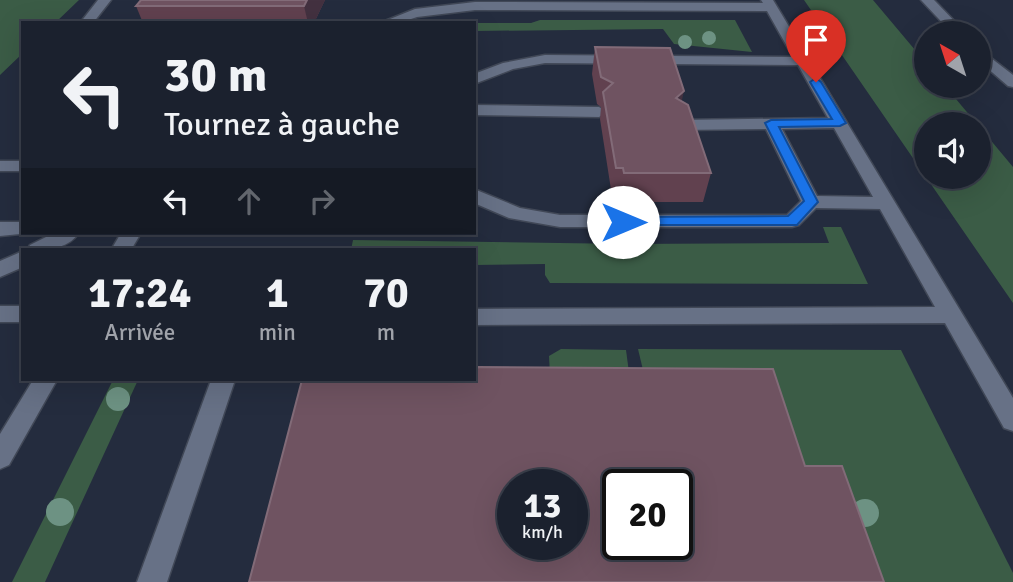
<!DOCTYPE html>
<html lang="fr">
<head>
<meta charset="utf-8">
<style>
  :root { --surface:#1b212e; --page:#242936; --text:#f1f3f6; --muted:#a0a3aa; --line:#393e4a }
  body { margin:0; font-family:Signika,sans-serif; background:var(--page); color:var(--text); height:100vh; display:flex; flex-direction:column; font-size:26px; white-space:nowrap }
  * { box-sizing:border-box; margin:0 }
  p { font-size:23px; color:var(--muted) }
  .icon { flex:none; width:38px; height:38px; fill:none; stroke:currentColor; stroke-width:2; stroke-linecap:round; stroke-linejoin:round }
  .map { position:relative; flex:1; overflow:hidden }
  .drawer { position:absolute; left:21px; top:248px; width:455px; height:133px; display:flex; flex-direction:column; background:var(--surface); border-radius:0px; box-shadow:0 7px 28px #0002,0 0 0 2px var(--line) }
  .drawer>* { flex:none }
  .hud { position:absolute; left:21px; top:21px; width:455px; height:214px; border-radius:0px; box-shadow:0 7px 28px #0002,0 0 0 2px var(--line); background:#1b212e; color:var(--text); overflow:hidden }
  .needle { width:46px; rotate:321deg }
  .controls { position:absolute; left:914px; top:21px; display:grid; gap:14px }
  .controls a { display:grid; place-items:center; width:77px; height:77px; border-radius:50%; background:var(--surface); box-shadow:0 7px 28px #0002,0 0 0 2px var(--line); font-size:35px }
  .speed { position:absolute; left:497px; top:469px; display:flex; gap:14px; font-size:35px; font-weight:700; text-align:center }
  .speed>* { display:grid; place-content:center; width:91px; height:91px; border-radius:50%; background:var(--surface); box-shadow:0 7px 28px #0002,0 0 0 2px var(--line); line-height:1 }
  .speed small { font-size:18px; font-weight:400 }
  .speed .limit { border:4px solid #111; border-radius:10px; background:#fff; color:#111 }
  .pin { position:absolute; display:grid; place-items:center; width:60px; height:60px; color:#fff; margin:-72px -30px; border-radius:50% 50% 50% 0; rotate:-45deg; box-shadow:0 0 7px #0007 }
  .pin .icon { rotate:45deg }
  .me { position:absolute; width:77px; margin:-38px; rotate:90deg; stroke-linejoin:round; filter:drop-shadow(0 0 5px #0008) }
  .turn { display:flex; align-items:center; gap:24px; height:147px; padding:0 28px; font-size:32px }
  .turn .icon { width:91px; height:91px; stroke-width:2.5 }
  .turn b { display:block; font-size:49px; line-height:60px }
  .lanes { display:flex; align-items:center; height:66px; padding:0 28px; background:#0003; justify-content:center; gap:35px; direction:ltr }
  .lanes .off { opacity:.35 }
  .eta { display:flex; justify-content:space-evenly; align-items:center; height:119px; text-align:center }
  .eta b { font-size:42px; font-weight:800; line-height:49px }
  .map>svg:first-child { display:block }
  .green { fill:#3b5c46 }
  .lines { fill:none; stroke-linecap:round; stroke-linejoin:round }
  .minor-casing { stroke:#414857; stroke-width:3 }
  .minor { fill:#677186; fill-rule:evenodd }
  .tree { fill:#6d9283 }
  .wall { fill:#61414f }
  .shaded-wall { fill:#433140 }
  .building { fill:#6f5361; stroke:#826b78; stroke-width:2; fill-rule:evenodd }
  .route { fill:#1a73e8; stroke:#114b97; stroke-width:2 }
</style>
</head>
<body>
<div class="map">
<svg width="1013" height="582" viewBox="0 0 1013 582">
  <rect width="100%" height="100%" fill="#242c3e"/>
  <g class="green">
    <polygon points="0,0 79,0 55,23 23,23 23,53 0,75"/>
    <polygon points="804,0 873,0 926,63 926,86 945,86 977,124 926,124 926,177"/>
    <polygon points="540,20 735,20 752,52 674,44 663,29 474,31 474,23 531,23"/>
    <polygon points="978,125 1013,167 1013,303 926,177 978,177"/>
    <polygon points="823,227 841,227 868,284 550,283 545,275 545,264 474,265 474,250 351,250 353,240 627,244 829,243"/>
    <polygon points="561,349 626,350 632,395 551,394 549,356"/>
    <polygon points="638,349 901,350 1013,573 1013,582 853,582 649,395"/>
    <polygon points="113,380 138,380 45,582 12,582"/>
  </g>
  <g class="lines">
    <g class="minor-casing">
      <g id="minor">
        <polygon points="98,0 111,0 93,23 80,23"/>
        <path d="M761,0H773L1013,398V431L1004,428L945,323L474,325V309L935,307L880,209L816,208L799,225L792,227H560L509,218L474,203V189L520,208L560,215H787L801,201L766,129L680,130L672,125L680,120L828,118L798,65L545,63L513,69L474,84V74L503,63L545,55L793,57L767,11L475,10L417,17L399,23H380L415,9L475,2L763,3ZM834,128L873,197L817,196L782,129Z"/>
        <polygon points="921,0 934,0 966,33 952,33"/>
        <polygon points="978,48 1013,75 1013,87 1008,86 978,60"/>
        <polygon points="474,105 599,107 607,112 599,117 474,115"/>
        <rect x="0" y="161" width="23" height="10"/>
        <polygon points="0,222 23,222 23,233 30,233 0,236"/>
        <path d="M54,233H79C67,250 46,250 27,250L30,245Z"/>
        <polygon points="121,233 141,233 131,250 111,250"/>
        <polygon points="23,251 23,267 0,277 0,261"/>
        <rect x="0" y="306" width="23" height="16"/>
        <polygon points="33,380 57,380 9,465 0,469 0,434"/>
        <polygon points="211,380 235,380 167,582 137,582"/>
      </g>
    </g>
    <use href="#minor" class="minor"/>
  </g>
  <g class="tree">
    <circle cx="709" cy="38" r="7"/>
    <circle cx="685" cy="42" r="7"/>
    <circle cx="118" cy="399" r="12"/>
    <circle cx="60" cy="512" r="14"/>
    <circle cx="865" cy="513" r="14"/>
  </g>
  <g class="wall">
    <polygon points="325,0 314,23 143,23 136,6"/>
    <polygon points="595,47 682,101 711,173 703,202 619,202 619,196 612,196 600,119 601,107 597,104 592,74"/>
  </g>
  <g class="shaded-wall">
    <polygon points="307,0 325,0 314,23 308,23 304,6"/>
    <polygon points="684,91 678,118 676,98"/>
  </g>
  <g class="building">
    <polygon points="141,0 307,0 304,6 136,6"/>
    <polygon points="595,47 670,48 684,91 676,98 688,105 711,173 624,173 623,168 616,168 603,92 613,83 601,77"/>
    <path d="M478,367L773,369L805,466H842L884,582H249L302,380H474V373ZM513,485H572V544H513ZM618,485H677V544H618Z"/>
  </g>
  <polygon class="route" points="816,78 821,82 846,123 840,126 779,127 818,202 797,225 618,225 616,222 618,218 623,217 788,216 804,201 765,123 771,120 832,119 810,82"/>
</svg>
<div class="controls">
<a><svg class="needle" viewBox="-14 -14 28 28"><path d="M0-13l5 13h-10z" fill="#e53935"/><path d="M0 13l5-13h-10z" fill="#a0a3aa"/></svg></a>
<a><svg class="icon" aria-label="sound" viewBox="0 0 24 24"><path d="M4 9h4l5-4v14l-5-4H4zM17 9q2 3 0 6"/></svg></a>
</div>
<div class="speed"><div>13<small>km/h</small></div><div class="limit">20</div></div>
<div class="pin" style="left:816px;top:82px;background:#d93025"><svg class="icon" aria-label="arrive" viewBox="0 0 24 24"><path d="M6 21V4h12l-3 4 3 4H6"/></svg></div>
<svg class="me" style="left:623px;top:222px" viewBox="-20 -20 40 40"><circle r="19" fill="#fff"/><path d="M0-13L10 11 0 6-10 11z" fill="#1a73e8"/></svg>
<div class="hud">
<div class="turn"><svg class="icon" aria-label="left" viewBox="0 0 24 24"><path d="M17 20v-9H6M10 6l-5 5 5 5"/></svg><div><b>30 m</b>Tournez à gauche</div></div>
<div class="lanes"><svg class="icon" aria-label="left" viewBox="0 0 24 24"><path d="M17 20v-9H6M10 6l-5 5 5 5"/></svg><svg class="icon off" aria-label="ahead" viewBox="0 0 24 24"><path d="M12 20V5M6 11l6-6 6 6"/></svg><svg class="icon off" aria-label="right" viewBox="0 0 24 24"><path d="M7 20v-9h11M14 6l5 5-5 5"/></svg></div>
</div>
<section class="drawer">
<div class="eta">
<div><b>17:24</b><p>Arrivée</p></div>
<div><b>1</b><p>min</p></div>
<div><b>70</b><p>m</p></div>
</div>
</section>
</div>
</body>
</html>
